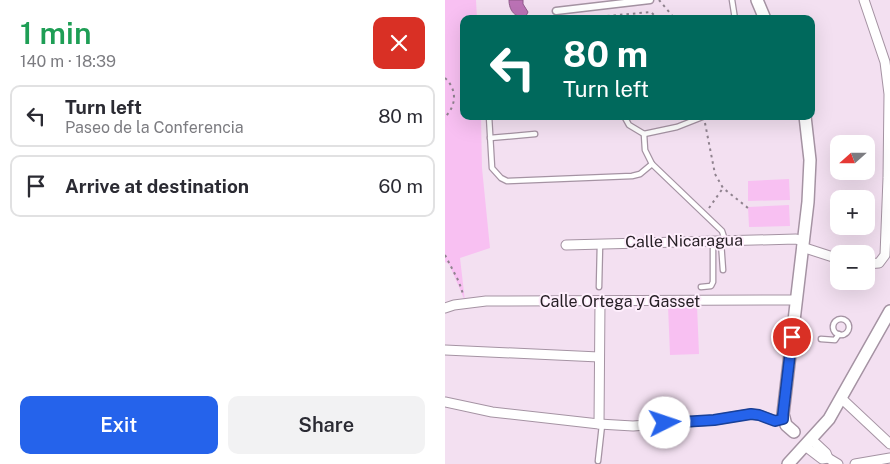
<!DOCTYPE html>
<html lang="en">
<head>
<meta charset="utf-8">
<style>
  :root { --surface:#fff; --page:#f2f2f3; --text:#2b2b33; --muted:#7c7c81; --line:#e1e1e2; --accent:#2563eb }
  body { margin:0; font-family:"Public Sans",sans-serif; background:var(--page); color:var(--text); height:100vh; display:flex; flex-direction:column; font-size:19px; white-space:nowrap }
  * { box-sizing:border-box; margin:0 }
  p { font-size:16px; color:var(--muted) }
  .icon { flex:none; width:28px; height:28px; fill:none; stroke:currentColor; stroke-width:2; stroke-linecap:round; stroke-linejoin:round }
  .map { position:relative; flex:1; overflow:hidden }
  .drawer { display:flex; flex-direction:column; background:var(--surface); width:445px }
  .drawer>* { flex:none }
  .guide { position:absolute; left:15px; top:15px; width:355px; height:105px; border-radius:10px; box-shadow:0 5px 20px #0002; background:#00695c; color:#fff; overflow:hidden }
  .needle { width:32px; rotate:249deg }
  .tools { position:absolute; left:385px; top:135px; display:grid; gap:10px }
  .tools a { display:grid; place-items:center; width:45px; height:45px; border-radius:10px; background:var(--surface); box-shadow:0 5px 20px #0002; font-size:25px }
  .pin { position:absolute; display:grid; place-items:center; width:42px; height:42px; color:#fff; margin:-21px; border:2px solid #fff; border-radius:50%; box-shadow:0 1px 5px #0007 }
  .me { position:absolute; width:55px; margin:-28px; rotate:86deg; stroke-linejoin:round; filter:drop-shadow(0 0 4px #0008) }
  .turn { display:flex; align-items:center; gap:18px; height:105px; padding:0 20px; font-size:22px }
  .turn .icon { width:65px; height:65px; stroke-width:2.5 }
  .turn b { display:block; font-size:35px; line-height:42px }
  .round { display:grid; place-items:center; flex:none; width:52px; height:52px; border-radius:10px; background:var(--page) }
  .summary { display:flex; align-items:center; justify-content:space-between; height:85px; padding:0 20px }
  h1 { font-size:30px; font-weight:600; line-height:38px; color:#1e9e55 }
  .cta { display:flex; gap:10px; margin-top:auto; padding:10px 20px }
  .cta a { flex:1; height:58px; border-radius:10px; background:var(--accent); color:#fff; font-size:20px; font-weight:600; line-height:58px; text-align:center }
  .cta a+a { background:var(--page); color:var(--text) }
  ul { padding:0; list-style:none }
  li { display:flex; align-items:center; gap:15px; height:62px; margin:0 10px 8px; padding:0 10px; border:2px solid var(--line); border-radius:10px }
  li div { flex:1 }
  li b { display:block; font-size:19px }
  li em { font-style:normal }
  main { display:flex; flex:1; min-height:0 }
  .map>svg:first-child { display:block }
  .green { fill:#f8c0f2 }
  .water { fill:#bb72b5; stroke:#8f598a }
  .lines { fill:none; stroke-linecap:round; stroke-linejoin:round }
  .service-casing { stroke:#a593a3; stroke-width:7 }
  .pedestrian-casing { stroke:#a593a3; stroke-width:9 }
  .minor-casing { stroke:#a593a3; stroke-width:11 }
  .tertiary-casing { stroke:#a593a3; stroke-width:14 }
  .path { stroke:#8f828e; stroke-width:2; stroke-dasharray:2.5 4; stroke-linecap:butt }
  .service { stroke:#fff; stroke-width:4.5 }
  .pedestrian { stroke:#fff; stroke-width:6 }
  .minor { stroke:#fff; stroke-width:9 }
  .tertiary { stroke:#fff; stroke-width:11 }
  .route-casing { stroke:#184099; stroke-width:12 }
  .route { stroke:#2563eb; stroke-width:9 }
  .labels { text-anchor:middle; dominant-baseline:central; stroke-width:4; stroke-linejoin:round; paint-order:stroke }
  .street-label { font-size:16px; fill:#272026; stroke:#feeefc }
</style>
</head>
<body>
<main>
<section class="drawer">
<div class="summary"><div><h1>1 min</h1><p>140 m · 18:39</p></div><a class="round" style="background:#d93025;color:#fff"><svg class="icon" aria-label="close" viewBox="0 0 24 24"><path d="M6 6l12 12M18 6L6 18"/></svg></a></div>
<ul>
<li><svg class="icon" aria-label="left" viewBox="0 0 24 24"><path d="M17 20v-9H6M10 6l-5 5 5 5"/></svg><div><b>Turn left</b><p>Paseo de la Conferencia</p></div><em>80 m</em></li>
<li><svg class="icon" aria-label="arrive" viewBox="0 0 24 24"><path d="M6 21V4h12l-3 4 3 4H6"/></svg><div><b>Arrive at destination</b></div><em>60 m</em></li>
</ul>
<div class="cta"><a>Exit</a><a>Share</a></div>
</section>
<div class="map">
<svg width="445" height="464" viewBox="0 0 445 464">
  <rect width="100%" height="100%" fill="#f3e0f1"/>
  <g class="green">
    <polygon points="0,0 31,0 32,19 19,19 19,116 36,116 37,168 45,248 15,258 20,301 4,264 0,262"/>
    <polygon points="344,179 345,200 303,201 303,181"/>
    <polygon points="344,205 345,226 304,227 303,207"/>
    <polygon points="252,305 254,354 225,355 223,306"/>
  </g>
  <path class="water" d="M64,0H78V4L83,12L81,16C70,19 64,10 64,0Z"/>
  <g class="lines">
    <g class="service-casing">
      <g id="service">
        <polyline points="287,0 290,19"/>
        <polyline points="44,116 47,168 56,178 62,181 187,176 195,174 207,164"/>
        <polyline points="179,116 184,125 199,134 232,127 260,116"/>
        <polyline points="199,134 200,150 207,164 277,231 280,240"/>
        <polyline points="45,138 90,134"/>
        <polyline points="276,242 278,270"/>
        <polyline points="154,287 155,244"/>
        <polyline points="256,287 266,286 268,282 268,242"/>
        <circle cx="396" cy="327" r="8"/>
        <polyline points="376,339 390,340 394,334"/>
        <polyline points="153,461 157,425"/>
      </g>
    </g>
    <g class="pedestrian-casing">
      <polyline id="pedestrian" points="111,11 205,0"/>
    </g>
    <g class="minor-casing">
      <g id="minor">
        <polyline points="419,0 440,62 444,94 443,178 440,255 434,263 421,264"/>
        <polyline points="121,245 351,239 357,241"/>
        <polyline points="357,247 394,259"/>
        <polyline points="0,308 9,305 41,301 351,300"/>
        <polyline points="0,350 154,357"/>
        <polyline points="396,398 445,444"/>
        <polyline points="0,402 47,412 154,424 188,426 269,420 305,414 314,415 331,421 338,419"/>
        <polyline points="154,424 155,302"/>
        <polyline points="366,439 381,453 383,458"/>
        <polyline points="360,446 377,459 383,458 393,464"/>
        <polyline points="410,464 445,458"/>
      </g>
    </g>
    <g class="tertiary-casing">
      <g id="tertiary">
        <polyline points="312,0 320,19"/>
        <polyline points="349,432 341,425 338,414 363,202 365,160 360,116"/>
        <polyline points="343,464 384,419 445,311"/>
      </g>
    </g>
    <g class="path">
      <polyline points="214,0 230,19"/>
      <polyline points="162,16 206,12 212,18"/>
      <path d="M0,78C12,89 12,105 0,117"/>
      <polyline points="260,123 270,174 278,188 303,208"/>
      <polyline points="264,208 278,188"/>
      <polyline points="0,255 14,282 18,294"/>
    </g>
    <use href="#service" class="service"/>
    <use href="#pedestrian" class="pedestrian"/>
    <use href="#minor" class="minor"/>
    <use href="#tertiary" class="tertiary"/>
  </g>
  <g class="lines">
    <g class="route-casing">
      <polyline id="route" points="220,423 269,420 306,414 314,415 330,421 338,419 338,414 347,337"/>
    </g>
    <use href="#route" class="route"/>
  </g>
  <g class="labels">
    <g class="street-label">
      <text transform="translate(239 241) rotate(-1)">Calle Nicaragua</text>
      <text x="175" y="301">Calle Ortega y Gasset</text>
    </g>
  </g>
</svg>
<div class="tools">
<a><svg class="needle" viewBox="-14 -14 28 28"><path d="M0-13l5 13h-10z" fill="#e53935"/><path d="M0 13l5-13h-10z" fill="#7c7c81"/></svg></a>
<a>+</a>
<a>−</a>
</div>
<div class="pin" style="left:347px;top:337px;background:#d93025"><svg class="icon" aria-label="arrive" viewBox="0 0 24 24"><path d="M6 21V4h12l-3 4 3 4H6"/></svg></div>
<svg class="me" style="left:220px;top:423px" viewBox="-20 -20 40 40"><circle r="19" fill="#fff"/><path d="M0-13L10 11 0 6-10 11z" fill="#2563eb"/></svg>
<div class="guide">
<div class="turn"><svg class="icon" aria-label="left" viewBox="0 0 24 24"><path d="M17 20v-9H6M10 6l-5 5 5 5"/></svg><div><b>80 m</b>Turn left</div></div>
</div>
</div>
</main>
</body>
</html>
